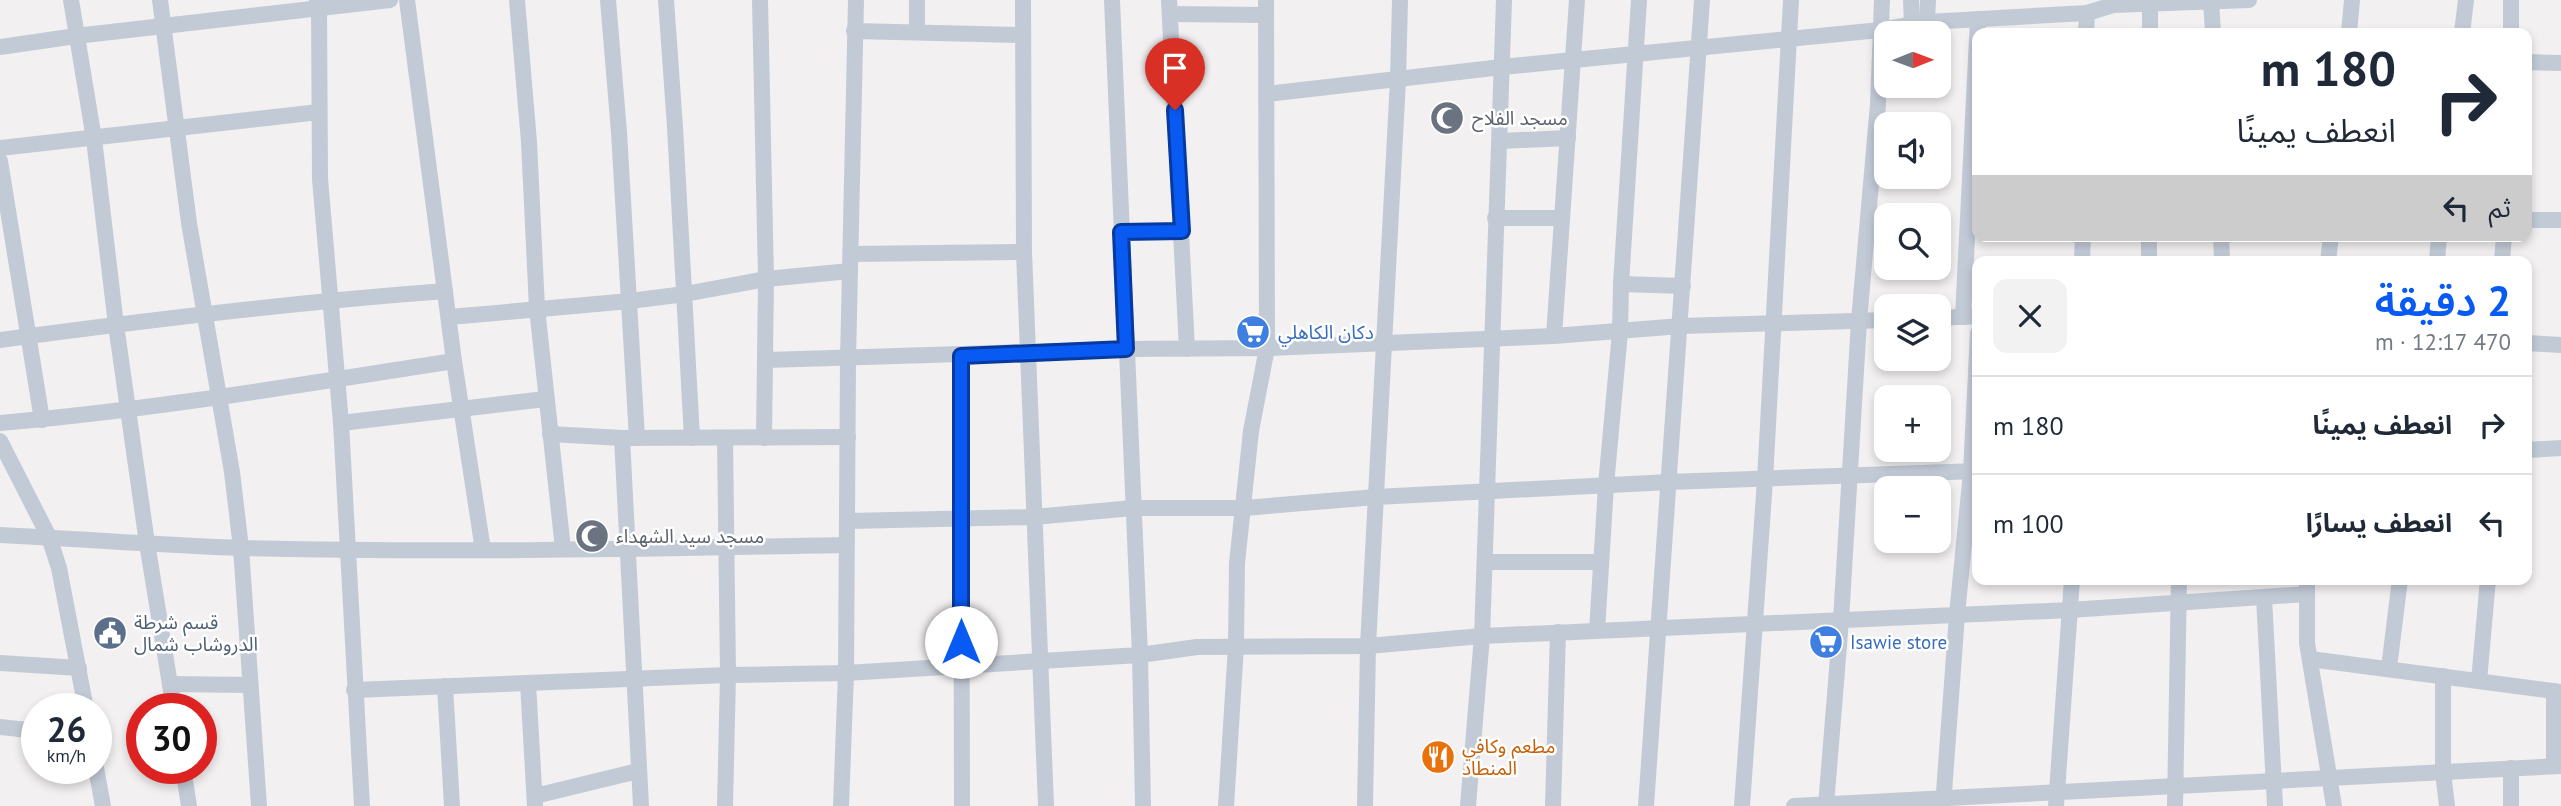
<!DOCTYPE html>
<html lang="ar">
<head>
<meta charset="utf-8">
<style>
  :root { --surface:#fff; --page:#f2f2f3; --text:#1f2937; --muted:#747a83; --line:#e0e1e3; --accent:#0959f3 }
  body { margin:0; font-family:"PT Sans","Noto Sans Arabic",sans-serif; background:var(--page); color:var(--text); direction:rtl; height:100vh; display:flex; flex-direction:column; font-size:26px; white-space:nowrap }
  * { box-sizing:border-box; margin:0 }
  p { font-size:23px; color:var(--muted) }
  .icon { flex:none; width:38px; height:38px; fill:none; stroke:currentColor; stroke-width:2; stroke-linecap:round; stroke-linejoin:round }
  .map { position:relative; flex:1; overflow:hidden; direction:ltr }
  .side { position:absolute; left:1972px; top:256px; width:560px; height:329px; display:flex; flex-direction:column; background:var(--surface); border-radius:14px; box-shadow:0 4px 10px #0003; direction:rtl }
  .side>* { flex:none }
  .top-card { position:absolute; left:1972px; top:28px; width:560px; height:214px; border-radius:14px; box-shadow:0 4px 10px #0003; direction:rtl; background:#fff; color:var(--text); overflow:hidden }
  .needle { width:46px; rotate:89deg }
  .controls { position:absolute; left:1874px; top:21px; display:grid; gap:14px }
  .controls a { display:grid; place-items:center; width:77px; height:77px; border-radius:14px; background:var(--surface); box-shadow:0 4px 10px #0003; font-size:35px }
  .speed { position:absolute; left:21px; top:693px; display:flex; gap:14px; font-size:35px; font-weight:700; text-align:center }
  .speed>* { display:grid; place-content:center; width:91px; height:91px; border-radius:50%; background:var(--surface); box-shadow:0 4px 10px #0003; line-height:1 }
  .speed small { font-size:18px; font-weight:400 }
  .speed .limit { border:10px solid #d22; background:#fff; color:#111 }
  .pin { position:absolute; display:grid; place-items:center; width:60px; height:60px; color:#fff; margin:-72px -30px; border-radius:50% 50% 50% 0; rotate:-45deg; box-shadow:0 0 7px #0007 }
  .pin .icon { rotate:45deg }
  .me { position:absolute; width:77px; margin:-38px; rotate:0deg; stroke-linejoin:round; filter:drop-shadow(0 0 5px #0008) }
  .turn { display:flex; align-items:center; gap:24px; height:147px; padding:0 21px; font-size:32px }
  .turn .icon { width:91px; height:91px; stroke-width:2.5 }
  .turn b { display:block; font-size:49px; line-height:60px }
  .then { display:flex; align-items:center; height:66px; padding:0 21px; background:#0003; gap:14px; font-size:26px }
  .round { display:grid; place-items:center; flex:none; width:74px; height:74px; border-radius:14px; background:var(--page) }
  .overview { display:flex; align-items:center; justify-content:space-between; height:119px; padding:0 21px }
  h1 { font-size:42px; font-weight:600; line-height:52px; color:var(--accent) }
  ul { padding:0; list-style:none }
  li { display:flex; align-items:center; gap:21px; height:98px; padding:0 21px; border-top:2px solid var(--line) }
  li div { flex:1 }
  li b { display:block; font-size:26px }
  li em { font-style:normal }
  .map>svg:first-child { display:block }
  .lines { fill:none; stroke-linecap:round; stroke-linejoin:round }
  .minor { stroke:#c2cad6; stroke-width:16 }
  .route-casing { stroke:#063a9e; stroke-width:18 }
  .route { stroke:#0959f3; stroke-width:12 }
  .labels { text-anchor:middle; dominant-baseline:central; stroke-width:5; stroke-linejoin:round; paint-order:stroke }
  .worship-label { font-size:19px; fill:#5b616d; stroke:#fff; text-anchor:start }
  .shop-label { font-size:19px; fill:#366cbe; stroke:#fff; text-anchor:start }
  .service-label { font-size:19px; fill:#4e5e75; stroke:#fff; text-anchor:start }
  .food-label { font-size:19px; fill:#c56008; stroke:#fff; text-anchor:start }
</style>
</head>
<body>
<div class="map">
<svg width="2561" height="806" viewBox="0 0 2561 806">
  <rect width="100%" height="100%" fill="#f2f0f0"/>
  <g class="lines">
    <g class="minor">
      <polyline points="71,0 94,139 116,325 147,543 174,709"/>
      <polyline points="160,0 189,223 232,472 241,548 259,806"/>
      <polyline points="317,0 319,9 320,179 341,423 362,806"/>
      <polyline points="407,0 454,361 483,550"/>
      <polyline points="517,0 529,142 537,308 563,549"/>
      <polyline points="608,0 619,132 637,438"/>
      <polyline points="666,0 675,127 692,438"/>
      <polyline points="760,0 766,279 764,438"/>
      <polyline points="1023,0 1024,252 1046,806"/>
      <polyline points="1112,0 1140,655 1143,806"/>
      <polyline points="1169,0 1187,349"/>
      <polyline points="1911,0 1912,24"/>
      <polyline points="2211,0 2213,33"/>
      <polyline points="2511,0 2511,33"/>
      <polyline points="1170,14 1266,15"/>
      <polyline points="1927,22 1928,0"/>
      <polyline points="854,31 1021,35"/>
      <polyline points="917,32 917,0"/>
      <polyline points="2086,33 2087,13"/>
      <polyline points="2150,33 2150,2"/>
      <polyline points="2349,33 2352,0"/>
      <polyline points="2462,33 2466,0"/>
      <polyline points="0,47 76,36 390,0"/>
      <polyline points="2527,62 2561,63"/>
      <polyline points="1267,94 1502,67 1880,30 1927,22 2087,13 2113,5 2249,0"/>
      <polyline points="1500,141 1568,138"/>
      <polyline points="0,148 319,112"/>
      <polyline points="0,161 42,420"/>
      <polyline points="1495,218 1562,218"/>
      <polyline points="2527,220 2561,220"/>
      <polyline points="1121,232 1182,231"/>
      <polyline points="2221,236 2222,261"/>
      <polyline points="851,254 1024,252"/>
      <polyline points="2082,261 2083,236"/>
      <polyline points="2149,261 2149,236"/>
      <polyline points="2328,261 2331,236"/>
      <polyline points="2437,261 2439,236"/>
      <polyline points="2502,261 2504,236"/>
      <polyline points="1621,284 1683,286"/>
      <polyline points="450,317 630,301 685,294 766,279 850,271"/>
      <polyline points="1963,317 1978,19"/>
      <polyline points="1939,318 1978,316"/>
      <polyline points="1554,336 1577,0"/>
      <path d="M0,340C148,320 296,302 445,291"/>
      <polyline points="2527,343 2561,345"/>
      <polyline points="961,356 962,806"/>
      <polyline points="767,360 1126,349 1267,348 1554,336 1681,326 1886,320"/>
      <path d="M0,423C152,410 304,384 454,361"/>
      <polyline points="341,423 545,399"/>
      <polyline points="550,434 622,438 848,437"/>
      <polyline points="622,438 641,806"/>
      <polyline points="725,438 728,675 725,806"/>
      <polyline points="0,441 49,537 59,568 86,709"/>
      <polyline points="2527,450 2561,448"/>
      <polyline points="848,521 1034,517 1133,508 1244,508 1376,497 1669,482 1978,471"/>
      <path d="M0,535C81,539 162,545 243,548C444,553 645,549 846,545"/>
      <polyline points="1485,562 1601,562"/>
      <polyline points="2307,579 2307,643 2334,806"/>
      <polyline points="2264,597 2275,806"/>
      <polyline points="1597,631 1606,485 1620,332 1621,284 1639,0"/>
      <polyline points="2310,659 2561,692"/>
      <polyline points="0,663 79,668"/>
      <polyline points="2389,668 2400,579"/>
      <polyline points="2443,676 2443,772 2447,806"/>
      <polyline points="2479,681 2488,579"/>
      <polyline points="528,683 535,806"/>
      <polyline points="170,684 249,685"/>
      <polyline points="445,686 452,806"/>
      <polyline points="354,690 728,675 846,673 1140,655 1197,647 1368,646 1482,636 2070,610 2307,594"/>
      <polyline points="0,727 37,731"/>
      <polyline points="2554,766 2554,691"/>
      <polyline points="96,768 103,806"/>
      <polyline points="183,768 189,806"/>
      <polyline points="2511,768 2511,806"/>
      <polyline points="535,796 638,771"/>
      <polyline points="841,806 846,673 848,360 856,0"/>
      <polyline points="1226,806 1236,646 1237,563 1251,431 1267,348 1266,0"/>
      <polyline points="1365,806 1368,646 1398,80 1400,0"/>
      <polyline points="1468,806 1482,636 1504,0"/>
      <polyline points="1553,806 1558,632"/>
      <polyline points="1646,806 1702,0"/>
      <polyline points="1742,806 1765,480 1791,0"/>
      <polyline points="1794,806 2561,766"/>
      <polyline points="1826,806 1841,620 1859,321 1878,104 1882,0"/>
      <polyline points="1943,806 1957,615 1971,472 1978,333"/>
      <polyline points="2056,806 2072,579"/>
      <polyline points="2175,806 2179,579"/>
    </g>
  </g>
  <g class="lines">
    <g class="route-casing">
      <polyline id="route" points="961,642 961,356 1126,349 1121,232 1182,231 1175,110"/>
    </g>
    <use href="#route" class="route"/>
  </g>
  <defs>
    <g id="mosque-disc" transform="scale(1.75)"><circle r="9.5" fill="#6b7280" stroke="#fff"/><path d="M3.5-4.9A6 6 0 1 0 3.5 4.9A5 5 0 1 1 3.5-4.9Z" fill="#fff"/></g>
    <g id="supermarket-disc" transform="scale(1.75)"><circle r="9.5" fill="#3f7fe0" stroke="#fff"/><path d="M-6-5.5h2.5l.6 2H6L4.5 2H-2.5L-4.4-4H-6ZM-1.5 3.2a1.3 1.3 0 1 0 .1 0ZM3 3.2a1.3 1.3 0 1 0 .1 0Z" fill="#fff"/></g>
    <g id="civic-disc" transform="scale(1.75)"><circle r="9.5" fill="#5c6f8a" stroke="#fff"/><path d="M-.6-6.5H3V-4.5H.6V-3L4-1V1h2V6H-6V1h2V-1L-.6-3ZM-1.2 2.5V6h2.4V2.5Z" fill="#fff"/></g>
    <g id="restaurant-disc" transform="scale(1.75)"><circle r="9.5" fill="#e8710a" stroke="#fff"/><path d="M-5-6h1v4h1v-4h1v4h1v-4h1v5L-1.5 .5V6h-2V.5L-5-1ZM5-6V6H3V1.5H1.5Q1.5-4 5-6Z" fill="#fff"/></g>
  </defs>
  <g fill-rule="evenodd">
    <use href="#mosque-disc" x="1447" y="118"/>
    <use href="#supermarket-disc" x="1253" y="332"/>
    <use href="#mosque-disc" x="592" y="536"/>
    <use href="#civic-disc" x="110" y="633"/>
    <use href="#supermarket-disc" x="1826" y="642"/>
    <use href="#restaurant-disc" x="1438" y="757"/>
  </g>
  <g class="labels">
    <g class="worship-label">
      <text x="1472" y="118">مسجد الفلاح</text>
      <text x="616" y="536">مسجد سيد الشهداء</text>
    </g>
    <g class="shop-label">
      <text x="1278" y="332">دكان الكاهلي</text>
      <text x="1850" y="642">Isawie store</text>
    </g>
    <g class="service-label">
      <text x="134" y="622">قسم شرطة<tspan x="134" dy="22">الدروشاب شمال</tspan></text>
    </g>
    <g class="food-label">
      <text x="1462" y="746">مطعم وكافي<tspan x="1462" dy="22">المنطاد</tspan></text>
    </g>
  </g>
</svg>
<div class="controls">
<a><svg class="needle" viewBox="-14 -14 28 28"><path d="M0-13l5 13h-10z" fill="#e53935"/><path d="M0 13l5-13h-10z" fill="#747a83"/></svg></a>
<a><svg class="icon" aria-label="sound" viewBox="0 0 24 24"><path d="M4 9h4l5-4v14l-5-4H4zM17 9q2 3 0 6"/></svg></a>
<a><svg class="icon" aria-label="search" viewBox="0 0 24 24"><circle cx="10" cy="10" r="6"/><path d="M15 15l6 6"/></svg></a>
<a><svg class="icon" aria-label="layers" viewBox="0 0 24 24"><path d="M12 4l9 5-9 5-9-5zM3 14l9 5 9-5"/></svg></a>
<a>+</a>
<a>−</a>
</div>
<div class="speed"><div>26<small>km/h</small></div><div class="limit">30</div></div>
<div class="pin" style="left:1175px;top:110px;background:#d93025"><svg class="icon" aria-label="arrive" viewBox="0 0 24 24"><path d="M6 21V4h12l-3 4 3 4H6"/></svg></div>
<svg class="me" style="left:961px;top:642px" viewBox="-20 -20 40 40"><circle r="19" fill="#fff"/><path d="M0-13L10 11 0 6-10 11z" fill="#0959f3"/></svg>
<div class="top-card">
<div class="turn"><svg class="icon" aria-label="right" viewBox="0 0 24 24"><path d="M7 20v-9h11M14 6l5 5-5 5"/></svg><div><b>180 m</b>انعطف يمينًا</div></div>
<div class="then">ثم<svg class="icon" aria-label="left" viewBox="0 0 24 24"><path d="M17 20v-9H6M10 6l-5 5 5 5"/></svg></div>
</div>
<section class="side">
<div class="overview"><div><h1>2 دقيقة</h1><p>470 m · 12:17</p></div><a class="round"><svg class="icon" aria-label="close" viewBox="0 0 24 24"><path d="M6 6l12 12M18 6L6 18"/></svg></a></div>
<ul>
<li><svg class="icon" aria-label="right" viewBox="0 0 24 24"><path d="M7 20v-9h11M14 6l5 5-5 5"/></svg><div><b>انعطف يمينًا</b></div><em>180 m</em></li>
<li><svg class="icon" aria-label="left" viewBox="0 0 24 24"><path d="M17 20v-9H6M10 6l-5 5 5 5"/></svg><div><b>انعطف يسارًا</b></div><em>100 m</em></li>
</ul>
</section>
</div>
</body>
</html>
